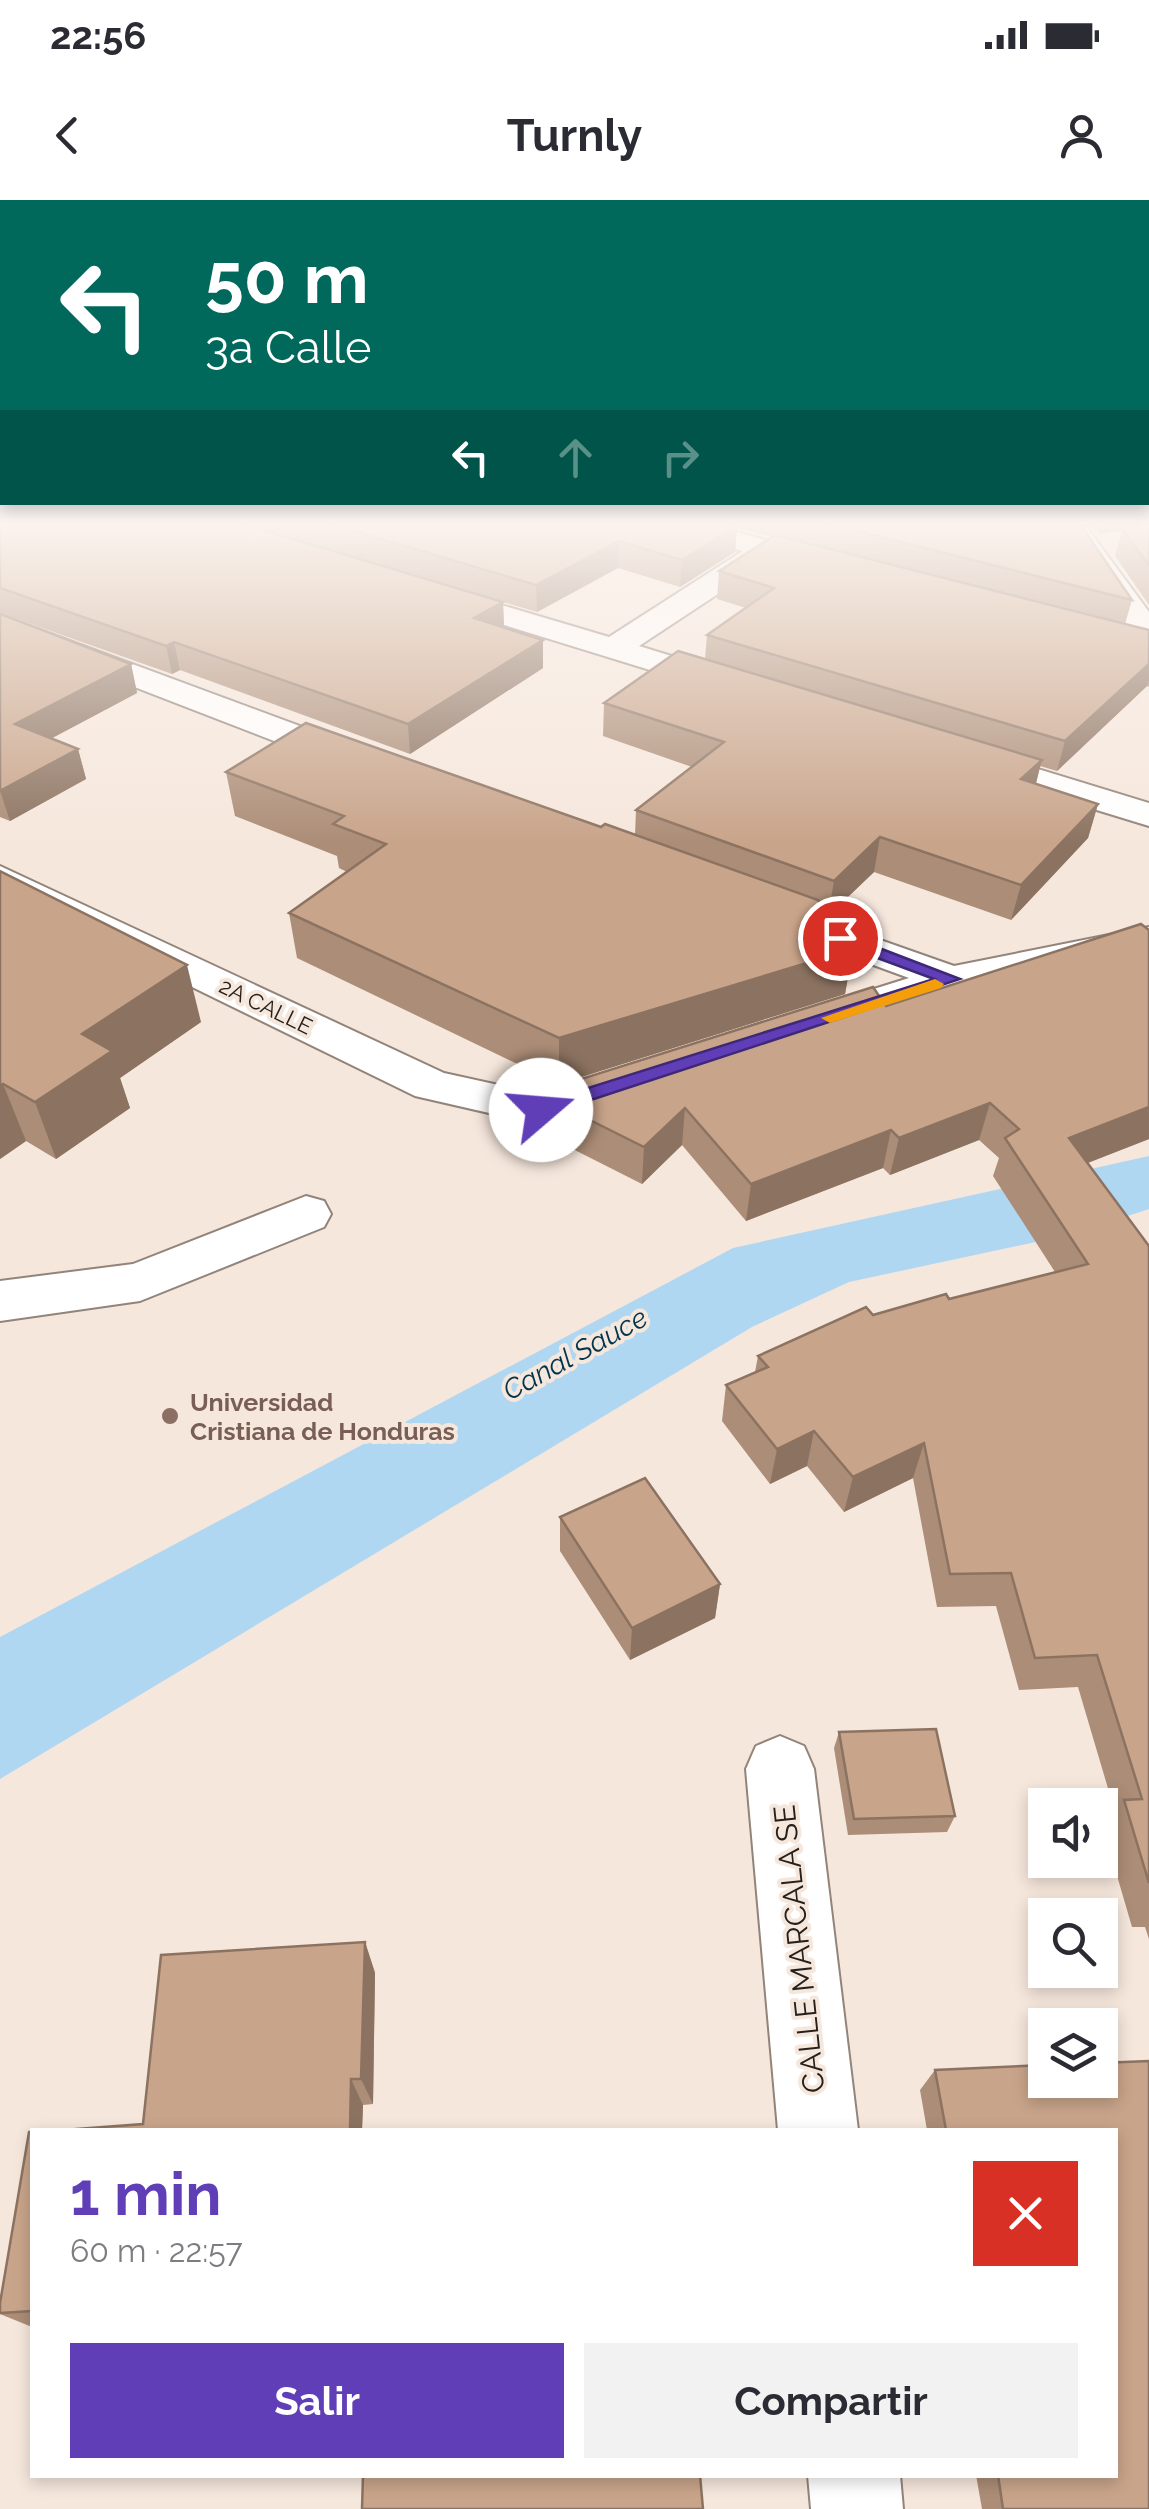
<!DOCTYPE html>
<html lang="es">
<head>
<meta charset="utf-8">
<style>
  :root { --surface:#fff; --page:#f2f2f3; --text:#2b2b33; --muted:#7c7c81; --accent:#603eb7 }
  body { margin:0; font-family:Raleway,sans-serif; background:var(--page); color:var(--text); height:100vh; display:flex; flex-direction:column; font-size:38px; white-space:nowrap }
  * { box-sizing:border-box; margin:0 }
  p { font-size:32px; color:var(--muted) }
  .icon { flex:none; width:55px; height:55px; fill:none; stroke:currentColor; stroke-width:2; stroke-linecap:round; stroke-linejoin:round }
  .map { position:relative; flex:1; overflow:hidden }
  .side { position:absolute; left:30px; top:1928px; width:1088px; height:350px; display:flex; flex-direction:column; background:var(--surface); border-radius:0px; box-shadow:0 5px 15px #0003 }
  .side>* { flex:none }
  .guide { position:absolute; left:0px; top:0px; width:1150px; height:305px; box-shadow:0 5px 15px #0003; background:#00695c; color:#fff; overflow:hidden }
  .tools { position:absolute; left:1028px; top:1588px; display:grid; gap:20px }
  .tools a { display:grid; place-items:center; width:90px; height:90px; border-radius:0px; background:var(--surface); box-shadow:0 5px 15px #0003; font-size:50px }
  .pin { position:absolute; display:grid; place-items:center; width:85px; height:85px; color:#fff; margin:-42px; border:5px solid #fff; border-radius:50%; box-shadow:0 2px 10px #0007 }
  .me { position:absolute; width:110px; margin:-55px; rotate:72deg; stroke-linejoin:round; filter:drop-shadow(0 0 8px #0008) }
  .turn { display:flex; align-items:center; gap:35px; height:210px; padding:0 40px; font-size:45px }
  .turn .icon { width:130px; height:130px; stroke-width:2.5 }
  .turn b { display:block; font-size:70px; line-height:85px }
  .lanes { display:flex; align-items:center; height:95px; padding:0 40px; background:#0003; justify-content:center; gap:50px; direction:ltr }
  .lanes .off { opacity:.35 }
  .round { display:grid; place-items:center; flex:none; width:105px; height:105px; border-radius:0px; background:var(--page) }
  .overview { display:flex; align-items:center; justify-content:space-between; height:170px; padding:0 40px }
  h1 { font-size:60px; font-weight:700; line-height:75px; color:var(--accent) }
  .button { display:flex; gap:20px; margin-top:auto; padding:20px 40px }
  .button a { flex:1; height:115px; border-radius:0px; background:var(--accent); color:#fff; font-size:40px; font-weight:700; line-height:115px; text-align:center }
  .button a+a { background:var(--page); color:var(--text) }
  .status { display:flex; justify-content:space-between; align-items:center; height:70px; padding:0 50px; background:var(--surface); direction:ltr }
  .status svg { height:28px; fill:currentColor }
  header { display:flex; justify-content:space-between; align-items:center; height:130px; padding:0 40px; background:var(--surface); font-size:45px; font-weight:700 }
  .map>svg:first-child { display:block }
  .water { fill:#b0d7f2 }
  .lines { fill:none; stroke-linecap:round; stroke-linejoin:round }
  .minor-casing { stroke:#92847a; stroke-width:4 }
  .minor { fill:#fff; fill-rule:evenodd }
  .wall { fill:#ac8d77 }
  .shaded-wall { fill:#8c7361 }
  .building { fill:#c8a48a; stroke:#8c7361; stroke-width:2.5 }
  .route { fill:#603eb7; stroke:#3e2877; stroke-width:2.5 }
  .slow { fill:#f59e0b }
  .education-dot { fill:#8d6e63; stroke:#f6e7dc; stroke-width:4 }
  .labels { text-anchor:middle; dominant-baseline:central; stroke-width:8; stroke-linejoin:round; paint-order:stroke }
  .far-street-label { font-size:22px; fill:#25201c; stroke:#f6e7dc }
  .education-label { font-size:25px; font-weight:bold; fill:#785e54; stroke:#f6e7dc; text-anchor:start }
  .water-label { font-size:28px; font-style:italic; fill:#01354f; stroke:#f6e7dc }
  .near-street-label { font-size:30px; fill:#25201c; stroke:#f6e7dc }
</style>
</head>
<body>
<div class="status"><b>22:56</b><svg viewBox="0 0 49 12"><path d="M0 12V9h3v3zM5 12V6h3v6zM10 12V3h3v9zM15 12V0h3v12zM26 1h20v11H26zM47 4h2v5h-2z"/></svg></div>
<header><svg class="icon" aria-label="back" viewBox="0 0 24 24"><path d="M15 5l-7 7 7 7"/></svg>Turnly<svg class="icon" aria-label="person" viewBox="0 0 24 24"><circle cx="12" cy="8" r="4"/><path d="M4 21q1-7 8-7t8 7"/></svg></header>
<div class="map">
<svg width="1149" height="2309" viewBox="0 0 1149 2309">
  <rect width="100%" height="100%" fill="#f6e7dc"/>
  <polygon class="water" points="1149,956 1149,1009 1073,1034 849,1082 752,1127 0,1579 0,1437 733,1048"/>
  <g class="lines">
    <g class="minor-casing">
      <g id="minor">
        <polygon points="649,321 695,321 841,360 846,366 841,372 831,375 771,359 639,446 743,478 748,485 743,492 731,495 420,399 416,393 420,387 431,384 609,437 743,351 653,327"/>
        <polygon points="1053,321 1082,321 1149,412 1149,445 1138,442 1080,353"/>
        <polygon points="0,415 370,552 375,560 370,568 357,571 344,568 0,435"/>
        <polygon points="966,547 1149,603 1149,626 953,566 948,558 953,550"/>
        <polygon points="0,666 444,873 540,894 618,870 634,874 641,885 634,896 541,925 415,896 0,693"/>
        <polygon points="775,703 954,766 1149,727 1149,751 961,790 810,838 794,834 788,824 794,814 909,778 761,724 755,715 761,706"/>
        <polygon points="306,996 324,1001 331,1014 324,1027 140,1101 0,1121 0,1081 133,1064"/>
        <polygon points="780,1536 804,1546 814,1569 858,1930 778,1930 746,1569 756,1546"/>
        <polygon points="808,2275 900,2275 903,2309 811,2309"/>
      </g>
    </g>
    <use href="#minor" class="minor"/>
  </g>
  <g class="wall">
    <polygon points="0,321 1078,321 1132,400 1125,424 1149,430 1149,487 1147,486 1057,571 1040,566 1036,584 1098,604 1088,638 1011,720 874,672 829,715 853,749 845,794 559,884 297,758 289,713 347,672 339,668 337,656 235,616 226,572 601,627 635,635 636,610 692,567 603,536 604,503 705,459 707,435 746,408 717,399 719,371 772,337 737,328 735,352 680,387 618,368 537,412 503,402 504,427 543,440 543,468 410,554 180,470 172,474 0,413"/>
    <polygon points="1086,321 1149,321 1149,405 1115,356 1122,330 1099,334"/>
    <polygon points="0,414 131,464 137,493 52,538 78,549 86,579 10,621 0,617"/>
    <polygon points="0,671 201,822 120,878 130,908 56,959 26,941 0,959"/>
    <polygon points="1149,730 1149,939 1088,963 1149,1046 1149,1739 1145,1727 1132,1727 1103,1628 1115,1612 1078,1487 1019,1490 996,1406 937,1407 913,1278 844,1312 807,1266 770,1284 722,1221 726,1185 755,1172 758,1156 873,1115 949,1099 1055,1072 993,976 999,958 979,940 890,975 883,968 746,1021 682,945 642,984 547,936 546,898 886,806"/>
    <polygon points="560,1317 720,1384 715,1418 630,1460 560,1351"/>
    <polygon points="839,1532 955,1616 947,1632 848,1635 834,1548"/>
    <polygon points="365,1742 375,1773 373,1904 363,1905 362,1930 63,1930 143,1924"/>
    <polygon points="1149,1861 1149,2309 982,2309 976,2275 1115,2275 1115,1930 927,1930 920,1890 935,1870 1045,1865 1045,1880 1100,1880 1100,1863"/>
    <polygon points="32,1932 32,2127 0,2114 0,2103"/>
  </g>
  <g class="shaded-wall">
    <polygon points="1103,321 1149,321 1149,325 1099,334"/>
    <polygon points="737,326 735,352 680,387 682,360"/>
    <polygon points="619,341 618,368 537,412 536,385"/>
    <polygon points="503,402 504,430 474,418"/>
    <polygon points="543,440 543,468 410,554 408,524"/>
    <polygon points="174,442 180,470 172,474 166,446"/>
    <polygon points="131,464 137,493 24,553 15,524"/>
    <polygon points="1149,464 1149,480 1147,486 1057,571 1065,541"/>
    <polygon points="78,549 86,579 10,621 0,591"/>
    <polygon points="1042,560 1033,594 1021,579"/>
    <polygon points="1098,604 1088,638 1011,720 1021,685"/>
    <polygon points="880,637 874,672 828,716 834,681"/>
    <polygon points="853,749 845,794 559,884 559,838"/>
    <polygon points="187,765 201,822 120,878 130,908 56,959 35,902 82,834"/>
    <polygon points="3,884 26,941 0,959 0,886"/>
    <polygon points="990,903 979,940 890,975 899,938"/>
    <polygon points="1149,907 1149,939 1056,975 1069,938"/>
    <polygon points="685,908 682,945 642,984 644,947"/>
    <polygon points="891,930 883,968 746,1021 751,984"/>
    <polygon points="814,1231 807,1266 770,1284 777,1249"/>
    <polygon points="924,1243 913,1278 844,1312 853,1277"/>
    <polygon points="720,1384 715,1418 630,1460 632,1428"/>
    <polygon points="365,1742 375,1773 373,1904 361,1879"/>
    <polygon points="351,1879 363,1905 362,1930 350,1930"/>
  </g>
  <g class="building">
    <polygon points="0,321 233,321 503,402 474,418 543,440 408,524 174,442 166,446 0,388"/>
    <polygon points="320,321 719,321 737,326 682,360 619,341 536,385"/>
    <polygon points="817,321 1078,321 1132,400"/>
    <polygon points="1149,323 1149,366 1123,329"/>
    <polygon points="775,335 1149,430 1149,464 1065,541 707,435 774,388 719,371"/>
    <polygon points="0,414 131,464 15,524 78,549 0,591"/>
    <polygon points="678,451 1042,560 1021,579 1098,604 1021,685 880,637 834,681 636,610 724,542 604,503"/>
    <polygon points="306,523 601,627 605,624 818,700 853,749 559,838 289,713 386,644 333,624 344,616 226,572"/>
    <polygon points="0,671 187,765 82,834 112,851 35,902 3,884 0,886"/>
    <polygon points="1141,724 1149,730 1149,907 1069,938 1149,1046 1149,1683 1124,1600 1142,1599 1097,1455 1035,1458 1011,1373 950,1374 924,1243 853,1277 814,1231 777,1249 726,1185 768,1167 758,1156 866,1107 873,1115 946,1094 949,1099 1088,1064 1005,938 1019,929 990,903 899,938 891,930 751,984 685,908 644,947 546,898 562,885 873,787 886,806"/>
    <polygon points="645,1278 720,1384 632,1428 560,1317"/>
    <polygon points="936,1529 955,1616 854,1619 839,1532"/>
    <polygon points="365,1742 361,1879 351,1879 350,1930 63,1930 143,1924 161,1755"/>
    <polygon points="1149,1861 1149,2309 1003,2309 998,2275 1115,2275 1115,1930 946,1930 935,1870 1045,1865 1045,1880 1100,1880 1100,1863"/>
    <polygon points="29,1932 32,1932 32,2111 0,2113 0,2103"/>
    <polygon points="363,2275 700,2275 703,2309 362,2309"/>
  </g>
  <linearGradient id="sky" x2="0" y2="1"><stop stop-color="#91c2ec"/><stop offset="0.5" stop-color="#fbf4ef"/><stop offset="1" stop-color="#fbf4ef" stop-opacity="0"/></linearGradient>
  <rect width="1149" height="644" fill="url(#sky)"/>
  <polygon class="route" points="840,733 960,779 548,914 541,916 531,910 534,905 934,779 834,742 831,738"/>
  <polygon class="slow" points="935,779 944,784 941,788 830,823 821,818"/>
  <circle class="education-dot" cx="170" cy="1216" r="10"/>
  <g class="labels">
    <g class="far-street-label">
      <text transform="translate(266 806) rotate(26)">2A CALLE</text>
    </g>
    <g class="education-label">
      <text x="190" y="1202">Universidad<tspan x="190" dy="29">Cristiana de Honduras</tspan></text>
    </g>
    <g class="water-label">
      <text transform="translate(575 1154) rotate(-29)">Canal Sauce</text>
    </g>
    <g class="near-street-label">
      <text transform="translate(799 1749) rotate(-96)">CALLE MARCALA SE</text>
    </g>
  </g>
</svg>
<div class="tools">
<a><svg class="icon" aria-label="sound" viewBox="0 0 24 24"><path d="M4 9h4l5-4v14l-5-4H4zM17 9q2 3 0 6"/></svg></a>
<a><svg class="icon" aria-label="search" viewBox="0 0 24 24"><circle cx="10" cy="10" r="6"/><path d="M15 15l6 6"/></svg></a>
<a><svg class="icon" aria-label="layers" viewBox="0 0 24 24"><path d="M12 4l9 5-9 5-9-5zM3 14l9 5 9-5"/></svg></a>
</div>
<div class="pin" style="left:840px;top:738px;background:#d93025"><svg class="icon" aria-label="arrive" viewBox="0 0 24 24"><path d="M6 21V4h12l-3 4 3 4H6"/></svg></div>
<svg class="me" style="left:541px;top:910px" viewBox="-20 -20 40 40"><circle r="19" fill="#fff"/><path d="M0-13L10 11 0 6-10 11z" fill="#603eb7"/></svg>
<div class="guide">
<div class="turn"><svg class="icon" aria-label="left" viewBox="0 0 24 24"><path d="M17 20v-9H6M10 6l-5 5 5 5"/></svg><div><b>50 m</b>3a Calle</div></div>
<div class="lanes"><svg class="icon" aria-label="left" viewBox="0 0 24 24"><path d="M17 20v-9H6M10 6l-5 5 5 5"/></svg><svg class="icon off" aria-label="ahead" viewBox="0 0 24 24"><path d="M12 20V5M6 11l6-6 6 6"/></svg><svg class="icon off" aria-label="right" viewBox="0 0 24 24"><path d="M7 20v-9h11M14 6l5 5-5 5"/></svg></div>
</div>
<section class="side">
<div class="overview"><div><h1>1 min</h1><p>60 m · 22:57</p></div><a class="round" style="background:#d93025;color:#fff"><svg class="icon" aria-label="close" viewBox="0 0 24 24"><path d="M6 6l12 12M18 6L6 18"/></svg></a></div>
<div class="button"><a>Salir</a><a>Compartir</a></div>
</section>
</div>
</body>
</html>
